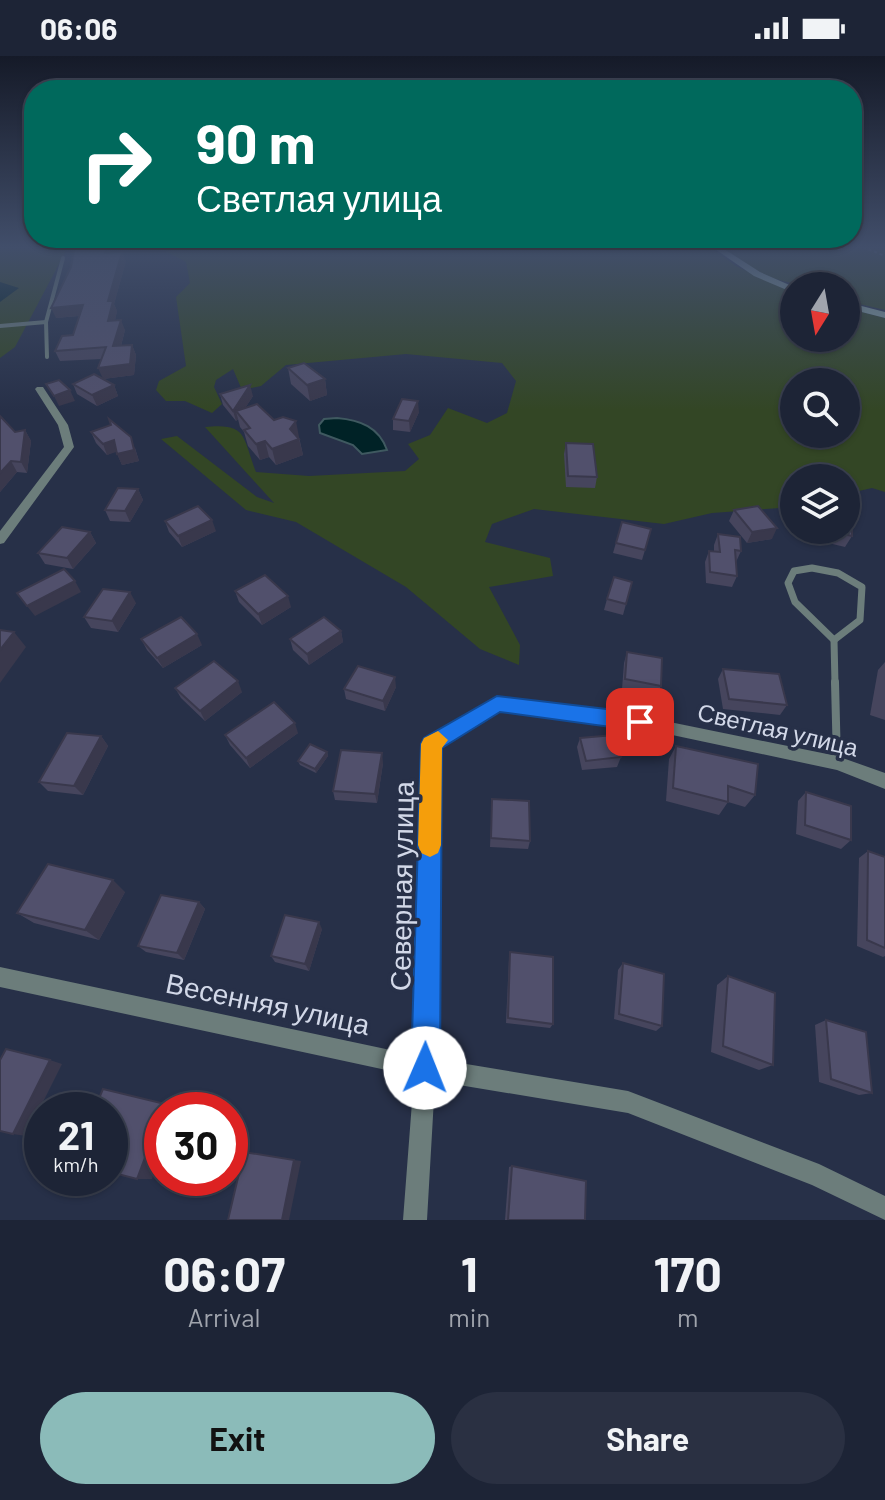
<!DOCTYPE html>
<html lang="en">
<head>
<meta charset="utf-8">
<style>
  :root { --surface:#1d2436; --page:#2a3042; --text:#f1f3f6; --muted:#a0a4ad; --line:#3b4151; --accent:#8bbbb9 }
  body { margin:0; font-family:Barlow,sans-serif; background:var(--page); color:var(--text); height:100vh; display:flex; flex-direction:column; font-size:30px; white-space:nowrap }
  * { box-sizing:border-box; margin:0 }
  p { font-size:26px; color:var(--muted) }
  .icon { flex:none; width:44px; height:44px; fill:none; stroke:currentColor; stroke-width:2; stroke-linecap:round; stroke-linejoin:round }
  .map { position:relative; height:1164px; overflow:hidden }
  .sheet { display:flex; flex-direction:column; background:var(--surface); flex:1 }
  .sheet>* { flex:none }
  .guide { position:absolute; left:24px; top:24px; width:838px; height:168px; border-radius:32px; box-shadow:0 2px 6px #0004,0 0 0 2px var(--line); background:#00695c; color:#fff; overflow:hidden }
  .needle { width:52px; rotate:191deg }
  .controls { position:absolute; left:780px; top:216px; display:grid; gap:16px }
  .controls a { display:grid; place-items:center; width:80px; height:80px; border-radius:50%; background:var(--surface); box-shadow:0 2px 6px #0004,0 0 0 2px var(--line); font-size:40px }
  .speed { position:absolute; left:24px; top:1036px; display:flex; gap:16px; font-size:40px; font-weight:700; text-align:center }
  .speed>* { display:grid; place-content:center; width:104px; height:104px; border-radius:50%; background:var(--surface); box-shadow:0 2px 6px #0004,0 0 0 2px var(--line); line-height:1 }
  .speed small { font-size:20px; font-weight:400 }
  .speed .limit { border:12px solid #d22; background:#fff; color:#111 }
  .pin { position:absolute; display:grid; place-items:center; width:68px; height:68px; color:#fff; margin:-34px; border-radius:16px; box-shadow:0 4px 12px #0006 }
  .me { position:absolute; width:88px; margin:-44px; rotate:1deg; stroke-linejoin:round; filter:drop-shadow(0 0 6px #0008) }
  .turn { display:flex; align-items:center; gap:28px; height:168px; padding:0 40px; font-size:36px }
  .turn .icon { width:104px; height:104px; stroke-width:2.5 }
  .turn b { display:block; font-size:56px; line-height:68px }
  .eta { display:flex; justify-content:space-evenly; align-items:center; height:136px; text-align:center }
  .eta b { font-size:48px; font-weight:700; line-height:56px }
  .cta { display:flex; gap:16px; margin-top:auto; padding:16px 40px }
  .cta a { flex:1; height:92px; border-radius:48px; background:var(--accent); color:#111; font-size:32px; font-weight:700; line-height:92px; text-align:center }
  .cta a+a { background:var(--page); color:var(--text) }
  .status { display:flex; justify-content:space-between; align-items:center; height:56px; padding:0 40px; background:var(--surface); direction:ltr }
  .status svg { height:22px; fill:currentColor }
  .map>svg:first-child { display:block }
  .green { fill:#334625; fill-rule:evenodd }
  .water { fill:#002226; stroke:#3f5960; stroke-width:2 }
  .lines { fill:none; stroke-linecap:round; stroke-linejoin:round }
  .river { fill:#002226; fill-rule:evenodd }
  .path { stroke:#6d7489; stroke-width:2; stroke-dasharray:3 3; stroke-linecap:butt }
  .lane-far2 { stroke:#6c7d7b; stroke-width:4 }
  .lane-far1 { stroke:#6c7d7b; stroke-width:7 }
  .lane { stroke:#6c7d7b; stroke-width:8 }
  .street { fill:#6c7d7b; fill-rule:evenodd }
  .secondary { fill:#8da8a4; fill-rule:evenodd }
  .wall { fill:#46455d }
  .shaded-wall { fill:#39384c }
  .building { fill:#51506c; stroke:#39384c; stroke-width:2 }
  .route { fill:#1a73e8; stroke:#114b97; stroke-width:2 }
  .slow { fill:#f59e0b }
  .labels { text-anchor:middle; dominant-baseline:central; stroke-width:7; stroke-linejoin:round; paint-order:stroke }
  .street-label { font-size:24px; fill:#d2d8e8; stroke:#273048 }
  .near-street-label { font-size:28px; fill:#d2d8e8; stroke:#273048 }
</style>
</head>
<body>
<div class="status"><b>06:06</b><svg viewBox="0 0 49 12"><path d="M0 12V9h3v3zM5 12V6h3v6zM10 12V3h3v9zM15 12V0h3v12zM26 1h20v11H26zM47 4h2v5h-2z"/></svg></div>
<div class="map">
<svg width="885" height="1164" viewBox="0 0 885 1164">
  <rect width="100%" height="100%" fill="#273048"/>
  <g class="green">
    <polygon points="0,191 68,191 15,291 0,302"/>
    <path d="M158,191H710L736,210L794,237V282H846V252L885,262V436L872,432L846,438V422H794V451L712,457L664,468L534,453L492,468L485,486L550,502L553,520L489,531L520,589L519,609L480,593L406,531L296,466L246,454L161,383L177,380L257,441L274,447L205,371C248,367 242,380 256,416L309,420L405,415L419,403L408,388L430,379L448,352L487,367L507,357L516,325L502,307L406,298L286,309L261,330L242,334L233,313L216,324L214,331L222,348L212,357L185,345H166L156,334L159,325L186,310L176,241L190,227L186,206ZM794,326H846V378H794Z"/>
    <path d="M721,191H885V254L846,245V230C786,230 770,227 721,191Z"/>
  </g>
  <path class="water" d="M337,362C360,364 379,371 387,394L362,398L353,389L320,377L319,369L324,363Z"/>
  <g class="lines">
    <polygon class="river" points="0,226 19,232 0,246"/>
    <polyline class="path" points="863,191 885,200"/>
    <g class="lane-far2">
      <polyline points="0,270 46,266"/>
      <polyline points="47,301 46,266 63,202"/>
    </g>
    <g class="lane-far1">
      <polygon points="812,512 838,517 862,531 860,564 834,584 795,546 788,527 794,515"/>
      <polyline points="834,584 835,628"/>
    </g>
    <polyline class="lane" points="835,626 837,707"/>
    <g class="street">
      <polygon points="37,331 43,331 68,369 74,391 4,487 0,488 0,475 64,391 58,369 35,333"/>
      <polygon points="497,642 611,654 837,700 885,717 885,733 837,714 611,666 499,655 439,691 436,1003 628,1035 819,1108 885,1140 885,1164 812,1129 628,1057 435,1025 427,1164 403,1164 414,1020 0,931 0,911 414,999 423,688 425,683"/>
    </g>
    <g class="secondary">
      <polygon points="712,191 721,191 760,216 794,231 794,237 754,220"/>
      <polygon points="846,246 885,256 885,262 846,252"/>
    </g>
  </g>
  <g class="wall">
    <polygon points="79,191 109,191 111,197 126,205 114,248 117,255 115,264 125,274 121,290 132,289 136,299 134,319 103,323 102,303 60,305 55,295 73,279 79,260 56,262"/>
    <polygon points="288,312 325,323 327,339 310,345 291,328"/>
    <polygon points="73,328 114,329 118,340 97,350 77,338"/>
    <polygon points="220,338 253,340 245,352 274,364 299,381 303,399 276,409 269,401 260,404 248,390 244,376 240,371 238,363 236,365 223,349"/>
    <polygon points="419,356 410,376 393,374 393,363"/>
    <polygon points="0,360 15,376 25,374 31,385 27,417 17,416 0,436"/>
    <polygon points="91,376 135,392 139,405 122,409 116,395 107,399 96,387"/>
    <polygon points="566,387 597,421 595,432 566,431 564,398"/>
    <polygon points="138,433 143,444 130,466 110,465 105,454"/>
    <polygon points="734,454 772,483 747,487 729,465"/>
    <polygon points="165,465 216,475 182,491 169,476"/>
    <polygon points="622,466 645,494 642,504 613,497"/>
    <polygon points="821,474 846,474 852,480 845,491 820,485"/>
    <polygon points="90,476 96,487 73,513 45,508 38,497"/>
    <polygon points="718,478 741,495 736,506 737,520 732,531 706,527 705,506 709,495 714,495 714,489"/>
    <polygon points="632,526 623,559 604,554 607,543"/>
    <polygon points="235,535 291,551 262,569 239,546"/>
    <polygon points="136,547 118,576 91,572 84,561"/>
    <polygon points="341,575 343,586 309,609 293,594 290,583"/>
    <polygon points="141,583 202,589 163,612 147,594"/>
    <polygon points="627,596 661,630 656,640 622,633 624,607"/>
    <polygon points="885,606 885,664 870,659 878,614"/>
    <polygon points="723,613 787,649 780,659 723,653 718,623"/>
    <polygon points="396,631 385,655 346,643 344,633"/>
    <polygon points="175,632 242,636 205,665 181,642"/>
    <polygon points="298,677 250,712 230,689 225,679"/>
    <polygon points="101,680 108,690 83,739 48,735 39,726"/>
    <polygon points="580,682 621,701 617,711 582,714 577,691"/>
    <polygon points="676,690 755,739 745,751 728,746 719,759 666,745 669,703"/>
    <polygon points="327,696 328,700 316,717 300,709 298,705"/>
    <polygon points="383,707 377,747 335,744 333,735"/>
    <polygon points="806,736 851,784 841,793 796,778 798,745"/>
    <polygon points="492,743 530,785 528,793 490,791"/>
    <polygon points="868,795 885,801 885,900 883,901 857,890 859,802"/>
    <polygon points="125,836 99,884 34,867 17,857"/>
    <polygon points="199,846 205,853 184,904 146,896 138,890"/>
    <polygon points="322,873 309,915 275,906 271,900"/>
    <polygon points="510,896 553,968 550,972 506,967 509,902"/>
    <polygon points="623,907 662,970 656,975 614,963 618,914"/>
    <polygon points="728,920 773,1009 759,1014 711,996 717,929"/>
    <polygon points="826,964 872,1037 859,1039 819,1026 815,969"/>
    <polygon points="512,1110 585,1164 505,1164 509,1111"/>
  </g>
  <g class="shaded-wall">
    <polygon points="122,196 126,205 114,248 117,255 113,275 108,265 108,245"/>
    <polygon points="83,249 87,259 56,262 51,252"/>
    <polygon points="121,264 125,274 118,301 113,290"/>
    <polygon points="132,289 136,299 134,319 103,323 98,312"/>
    <polygon points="325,323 327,339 310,345 307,329"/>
    <polygon points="114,329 118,340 97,350 92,339"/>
    <polygon points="250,329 253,340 240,360 236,355 238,363 236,365 233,355"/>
    <polygon points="70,334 75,345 59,350 54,340"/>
    <polygon points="418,345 419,356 410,376 409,365"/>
    <polygon points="296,365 299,381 297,384 299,383 303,399 276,409 272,393"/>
    <polygon points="25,374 31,385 27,417 21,406"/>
    <polygon points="131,381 139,405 122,409 117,398"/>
    <polygon points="114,384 119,395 107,399 103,388"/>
    <polygon points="265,385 269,401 260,404 256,388"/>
    <polygon points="11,405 17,416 0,436 0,417"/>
    <polygon points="138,433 143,444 130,466 125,455"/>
    <polygon points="212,464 216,475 182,491 178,480"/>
    <polygon points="777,472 772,483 747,487 752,476"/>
    <polygon points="90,476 96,487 73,513 67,502"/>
    <polygon points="75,525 81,536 35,560 27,550"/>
    <polygon points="130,536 136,547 118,576 112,565"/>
    <polygon points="288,540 291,551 262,569 258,558"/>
    <polygon points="341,575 343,586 309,609 307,598"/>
    <polygon points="14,576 26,591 0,627 0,594"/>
    <polygon points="197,578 202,589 163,612 157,602"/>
    <polygon points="395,621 396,631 385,655 383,645"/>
    <polygon points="238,625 242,636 205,665 200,655"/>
    <polygon points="295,667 298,677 250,712 246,702"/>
    <polygon points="101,680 108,690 83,739 74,730"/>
    <polygon points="327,696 328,700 316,717 315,713"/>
    <polygon points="382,697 383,707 377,747 375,738"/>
    <polygon points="113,824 125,836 99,884 85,874"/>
    <polygon points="199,846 205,853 184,904 177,897"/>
    <polygon points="319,866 322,873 309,915 305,908"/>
    <polygon points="50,1004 62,1008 26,1080 13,1078"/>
    <polygon points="165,1048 178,1052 177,1054 163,1054"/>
    <polygon points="162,1056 162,1095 152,1123 137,1123"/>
    <polygon points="294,1104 301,1105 289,1164 282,1164"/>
  </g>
  <g class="building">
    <polygon points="79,191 107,191 105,197 122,196 108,245 113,245 108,265 121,264 113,290 132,289 130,308 98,312 106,291 55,295 62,280 73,279 83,249 51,252 71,211 74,194"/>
    <polygon points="304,307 325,323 307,329 288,312"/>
    <polygon points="94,318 114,329 92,339 73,328"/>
    <polygon points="59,324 70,334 54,340 46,328"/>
    <polygon points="250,329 233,355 220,338"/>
    <polygon points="402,343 418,345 409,365 393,363"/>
    <polygon points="257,348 274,364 283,361 296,365 290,373 299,383 272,393 265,385 256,388 244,374 250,372 236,355"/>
    <polygon points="0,360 15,376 25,374 21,406 11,405 0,417"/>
    <polygon points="109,363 131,381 134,394 117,398 114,384 103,388 91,376 111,369"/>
    <polygon points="566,387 593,388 597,421 568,420"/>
    <polygon points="118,432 138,433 125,455 105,454"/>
    <polygon points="198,450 212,464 178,480 165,465"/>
    <polygon points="758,450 777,472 752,476 734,454"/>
    <polygon points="846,458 852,459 852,480 827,474 846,474"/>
    <polygon points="622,466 651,473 645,494 616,487"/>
    <polygon points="62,471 90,476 67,502 38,497"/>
    <polygon points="718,478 740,481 741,495 735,494 737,520 710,516 709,495 720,496"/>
    <polygon points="64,513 75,525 27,550 17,537"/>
    <polygon points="265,519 288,540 258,558 235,535"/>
    <polygon points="614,521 632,526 626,548 607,543"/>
    <polygon points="103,533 130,536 112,565 84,561"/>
    <polygon points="181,561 197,578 157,602 141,583"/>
    <polygon points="324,561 341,575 307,598 290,583"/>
    <polygon points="0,574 14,576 0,594"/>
    <polygon points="627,596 662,602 661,630 625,623"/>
    <polygon points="214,605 238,625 200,655 175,632"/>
    <polygon points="358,610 395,621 383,645 344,633"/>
    <polygon points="723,613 779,618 787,649 729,643"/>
    <polygon points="274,646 295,667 246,702 225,679"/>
    <polygon points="67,677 101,680 74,730 39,726"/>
    <polygon points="614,679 621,701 586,705 580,682"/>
    <polygon points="310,688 327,696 315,713 298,705"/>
    <polygon points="676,690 758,708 755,739 728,730 728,746 673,732"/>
    <polygon points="341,694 382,697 375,738 333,735"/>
    <polygon points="806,736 851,750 851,784 805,769"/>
    <polygon points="492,743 529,745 530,785 491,782"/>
    <polygon points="868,795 885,801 885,892 867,884"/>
    <polygon points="48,808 113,824 85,874 17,857"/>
    <polygon points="161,839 199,846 177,897 138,890"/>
    <polygon points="285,859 319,866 305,908 271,900"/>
    <polygon points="510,896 553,901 553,968 508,962"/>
    <polygon points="623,907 664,918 662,970 619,958"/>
    <polygon points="728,920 775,937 773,1009 723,990"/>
    <polygon points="826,964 866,976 872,1037 831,1023"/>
    <polygon points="6,993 50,1004 13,1078 0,1075 0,1004"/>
    <polygon points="103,1033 165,1048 137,1123 110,1116 110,1054 94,1054"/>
    <polygon points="244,1096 294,1104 282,1164 228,1164"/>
    <polygon points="512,1110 586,1125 585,1164 508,1164"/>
  </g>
  <linearGradient id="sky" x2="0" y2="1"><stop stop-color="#151a28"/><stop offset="0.54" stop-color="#414e6a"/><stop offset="1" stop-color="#414e6a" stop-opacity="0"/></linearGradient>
  <rect width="885" height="354" fill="url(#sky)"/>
  <polygon class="route" points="497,640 640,657 650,666 640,675 500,656 442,692 440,1012 435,1022 425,1026 415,1022 411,1012 421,688 424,682"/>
  <polygon class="slow" points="438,675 448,684 442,692 441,789 438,797 430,801 421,797 418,789 421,688 424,682"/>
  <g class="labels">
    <g class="street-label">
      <text transform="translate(778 673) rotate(13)">Светлая улица</text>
    </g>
    <g class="near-street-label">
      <text transform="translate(401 830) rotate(-89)">Северная улица</text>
      <text transform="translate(268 947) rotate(12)">Весенняя улица</text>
    </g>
  </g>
</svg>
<div class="controls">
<a><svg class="needle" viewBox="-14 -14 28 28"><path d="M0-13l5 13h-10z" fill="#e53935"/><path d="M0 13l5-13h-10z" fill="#a0a4ad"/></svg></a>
<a><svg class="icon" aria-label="search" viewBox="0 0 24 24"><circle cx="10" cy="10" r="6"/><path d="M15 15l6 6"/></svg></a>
<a><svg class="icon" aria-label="layers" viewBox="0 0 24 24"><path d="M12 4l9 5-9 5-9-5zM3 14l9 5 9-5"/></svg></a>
</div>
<div class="speed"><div>21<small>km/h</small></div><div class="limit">30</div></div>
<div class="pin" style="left:640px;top:666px;background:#d93025"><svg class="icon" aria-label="arrive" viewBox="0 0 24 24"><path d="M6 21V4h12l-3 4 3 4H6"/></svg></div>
<svg class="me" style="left:425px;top:1012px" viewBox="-20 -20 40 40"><circle r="19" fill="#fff"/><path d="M0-13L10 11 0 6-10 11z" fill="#1a73e8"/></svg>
<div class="guide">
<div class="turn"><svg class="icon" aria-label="right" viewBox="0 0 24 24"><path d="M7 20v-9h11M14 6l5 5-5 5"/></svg><div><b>90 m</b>Светлая улица</div></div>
</div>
</div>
<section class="sheet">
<div class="eta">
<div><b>06:07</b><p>Arrival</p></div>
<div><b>1</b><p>min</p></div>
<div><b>170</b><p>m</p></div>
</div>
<div class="cta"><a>Exit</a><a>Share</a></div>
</section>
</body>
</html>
